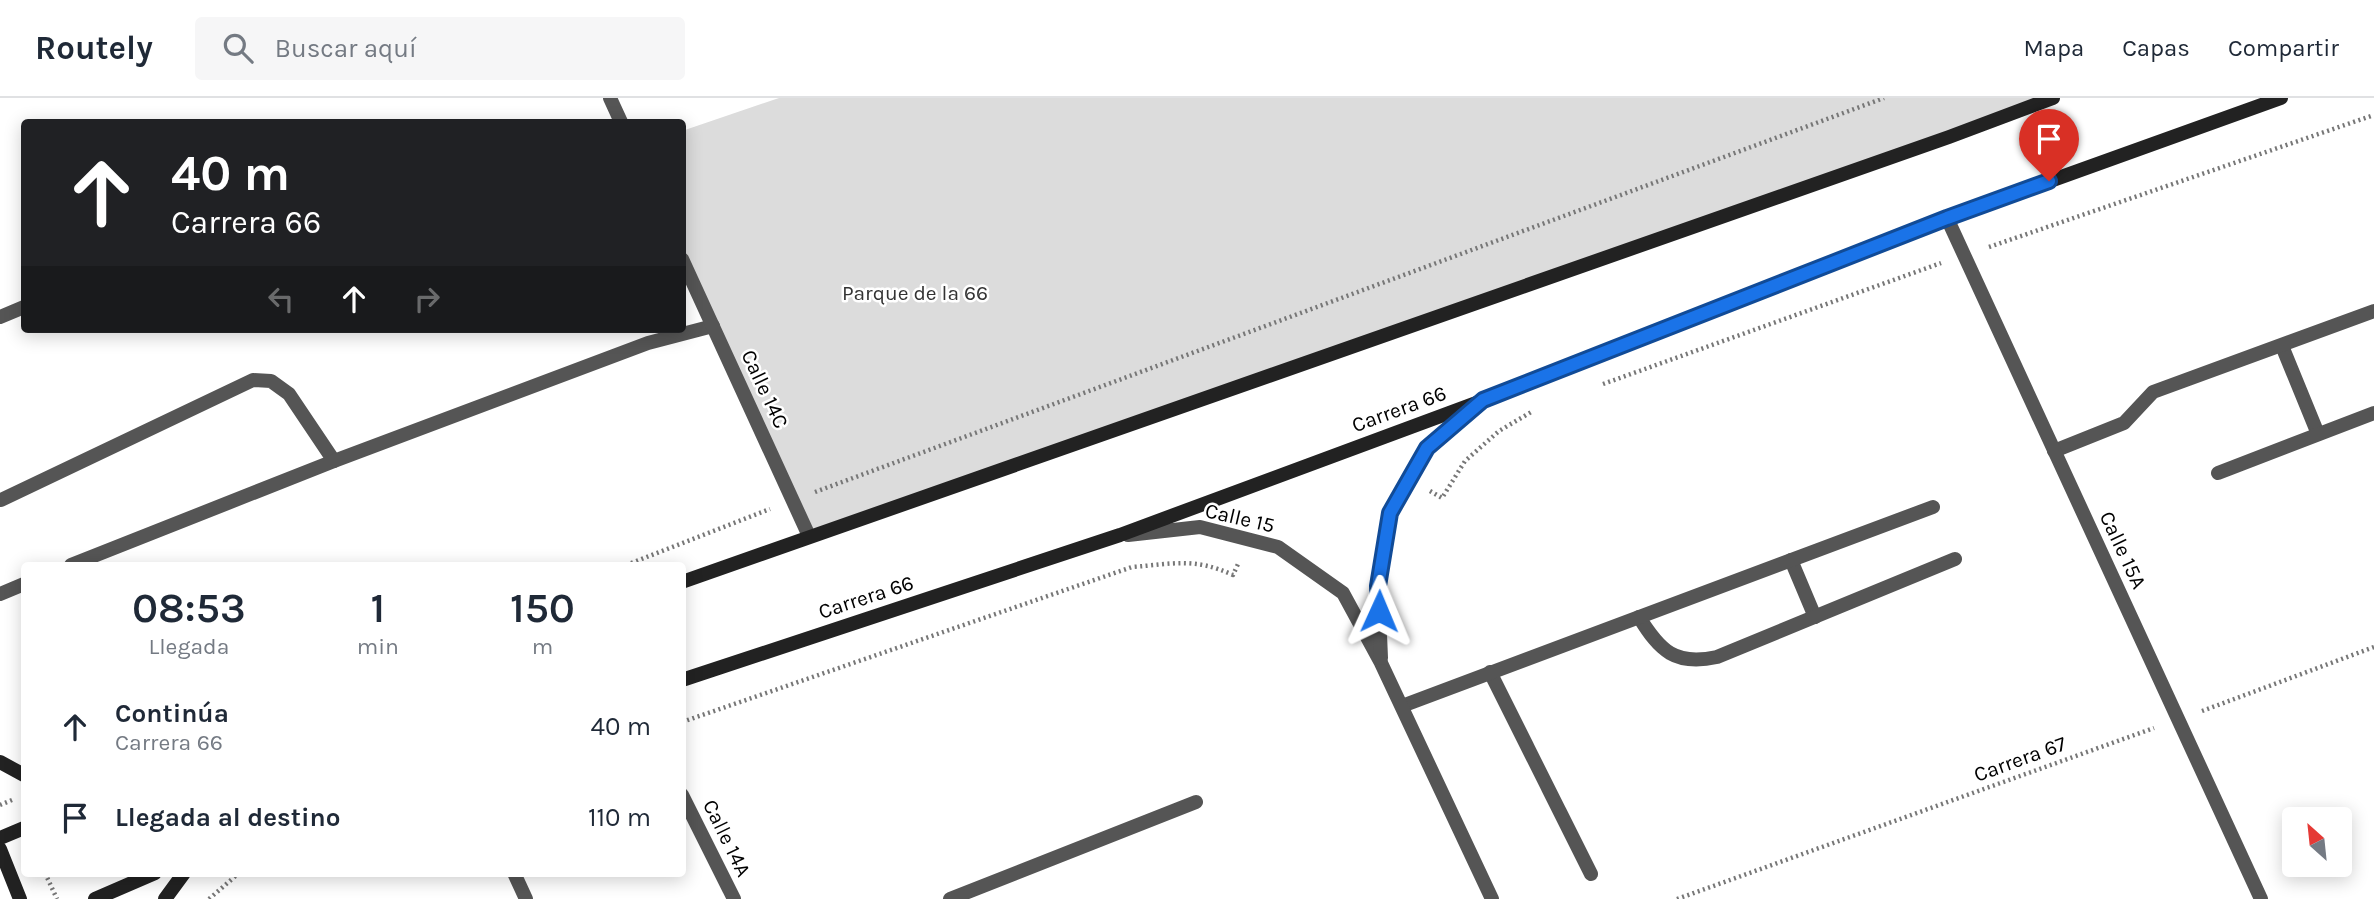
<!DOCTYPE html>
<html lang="es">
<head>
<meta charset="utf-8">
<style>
  :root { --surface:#fff; --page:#f6f6f7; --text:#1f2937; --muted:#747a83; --line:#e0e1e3 }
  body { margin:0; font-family:Karla,sans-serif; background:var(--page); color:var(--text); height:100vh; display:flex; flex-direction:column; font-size:26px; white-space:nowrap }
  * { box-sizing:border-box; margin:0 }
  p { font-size:23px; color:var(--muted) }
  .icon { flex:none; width:38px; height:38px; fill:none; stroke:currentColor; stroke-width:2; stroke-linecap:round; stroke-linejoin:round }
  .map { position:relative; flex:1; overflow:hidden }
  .sheet { position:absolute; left:21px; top:464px; width:665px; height:315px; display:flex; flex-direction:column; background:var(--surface); border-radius:7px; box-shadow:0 4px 18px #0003 }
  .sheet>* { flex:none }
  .top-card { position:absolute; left:21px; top:21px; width:665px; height:214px; border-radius:7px; box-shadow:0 4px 18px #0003; background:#202124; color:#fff; overflow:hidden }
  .needle { width:46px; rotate:333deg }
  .tools { position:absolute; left:2282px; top:709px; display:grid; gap:14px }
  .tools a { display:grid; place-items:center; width:70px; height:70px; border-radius:7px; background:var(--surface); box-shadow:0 4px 18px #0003; font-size:35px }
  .pin { position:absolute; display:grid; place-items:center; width:60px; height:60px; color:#fff; margin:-72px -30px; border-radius:50% 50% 50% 0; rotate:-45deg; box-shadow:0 0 7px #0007 }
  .pin .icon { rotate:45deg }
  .me { position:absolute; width:77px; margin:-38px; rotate:1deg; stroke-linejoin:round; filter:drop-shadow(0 0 5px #0008) }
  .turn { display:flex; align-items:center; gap:24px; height:147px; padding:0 35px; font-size:32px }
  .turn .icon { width:91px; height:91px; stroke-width:2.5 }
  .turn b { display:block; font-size:49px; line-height:60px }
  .lanes { display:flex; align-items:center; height:66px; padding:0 35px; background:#0003; justify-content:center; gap:35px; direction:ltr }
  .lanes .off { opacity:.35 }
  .eta { display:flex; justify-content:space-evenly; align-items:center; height:119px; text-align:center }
  .eta b { font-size:42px; font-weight:600; line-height:49px }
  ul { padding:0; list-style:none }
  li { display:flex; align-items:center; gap:21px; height:91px; padding:0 35px }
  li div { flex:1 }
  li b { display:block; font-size:26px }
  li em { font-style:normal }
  header { display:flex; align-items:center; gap:42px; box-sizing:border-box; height:98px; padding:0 35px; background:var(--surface); border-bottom:2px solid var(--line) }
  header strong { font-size:33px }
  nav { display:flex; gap:38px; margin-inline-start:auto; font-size:24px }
  .search { width:490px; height:63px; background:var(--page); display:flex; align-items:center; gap:18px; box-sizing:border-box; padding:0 24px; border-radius:7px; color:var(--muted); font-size:26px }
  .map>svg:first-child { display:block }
  .green { fill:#dcdcdc }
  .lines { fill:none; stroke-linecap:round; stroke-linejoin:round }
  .path { stroke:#777; stroke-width:4.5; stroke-dasharray:2 3.5; stroke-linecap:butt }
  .lane { stroke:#555; stroke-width:14 }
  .street { stroke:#555; stroke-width:14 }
  .secondary { stroke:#222; stroke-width:14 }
  .route-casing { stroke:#114b97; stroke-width:18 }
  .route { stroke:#1a73e8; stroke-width:12 }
  .labels { text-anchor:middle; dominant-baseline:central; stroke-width:5; stroke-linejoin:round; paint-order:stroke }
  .park-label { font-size:21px; fill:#333; stroke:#fff }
  .street-label { font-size:21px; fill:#000; stroke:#fff }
</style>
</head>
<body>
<header>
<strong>Routely</strong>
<div class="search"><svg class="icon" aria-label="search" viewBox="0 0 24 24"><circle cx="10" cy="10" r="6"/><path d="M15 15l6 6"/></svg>Buscar aquí</div>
<nav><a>Mapa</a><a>Capas</a><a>Compartir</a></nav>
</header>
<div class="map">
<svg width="2374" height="801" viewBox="0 0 2374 801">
  <rect width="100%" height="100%" fill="#fff"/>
  <polygon class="green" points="779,0 2053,0 809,438 683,161 682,33"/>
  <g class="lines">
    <g class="path">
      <polyline points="1989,149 2374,17"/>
      <polyline points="1603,286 1941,165"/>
      <polyline points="1430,393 1442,400 1465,363 1499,333 1533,313"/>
      <polyline points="815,394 1884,0"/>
      <polyline points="626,467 770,411"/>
      <polyline points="2202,613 2374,549"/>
      <path d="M682,624L1132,469C1173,466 1194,459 1233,477L1238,466"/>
      <polyline points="0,707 12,702"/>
      <polyline points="45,775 57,801"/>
      <polyline points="209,801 239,775"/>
      <polyline points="1677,801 2154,630"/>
    </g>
    <g class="lane">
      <polyline points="0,219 24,209"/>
      <polyline points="2282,248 2318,336"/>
      <polyline points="2054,353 2124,325 2153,294 2374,213"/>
      <polyline points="2218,375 2374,315"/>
      <polyline points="1,402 253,282 271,283 289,296 334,363"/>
      <polyline points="1791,462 1815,519"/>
      <polyline points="71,467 334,363 648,245 713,228"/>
      <polyline points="0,496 24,486"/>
      <path d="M1639,519C1660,553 1675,568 1717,559L1955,461"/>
      <polyline points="1490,574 1591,776"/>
      <polyline points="1402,608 1933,409"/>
      <polyline points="514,775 526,801"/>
      <polyline points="950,801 1196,704"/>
    </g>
    <g class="street">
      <polyline points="610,0 621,24"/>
      <polyline points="1947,120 2261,801"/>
      <polyline points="682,161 809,438"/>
      <polyline points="1128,437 1200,429 1278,449 1343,495 1381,565 1492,801"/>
      <polyline points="1381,560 1378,488 1390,415 1427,350 1481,304"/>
      <polyline points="682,697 734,801"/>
    </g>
    <g class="secondary">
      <polyline points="682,484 1949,39 2053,0"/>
      <polyline points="682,582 1120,437 1484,302 1947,120 2281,0"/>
      <polyline points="0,664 24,677"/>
      <polyline points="0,740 24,730"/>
      <polyline points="0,751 20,801"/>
      <polyline points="95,801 155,775"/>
      <polyline points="165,801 184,775"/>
    </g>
  </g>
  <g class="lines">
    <g class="route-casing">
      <polyline id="route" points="1379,513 1378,488 1390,415 1427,350 1483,302 1947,120 2049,83"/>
    </g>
    <use href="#route" class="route"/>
  </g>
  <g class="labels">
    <g class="park-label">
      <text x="915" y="195">Parque de la 66</text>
    </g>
    <g class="street-label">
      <text transform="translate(765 291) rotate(65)">Calle 14C</text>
      <text transform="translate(1399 311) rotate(-20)">Carrera 66</text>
      <text transform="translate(1240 420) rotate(13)">Calle 15</text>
      <text transform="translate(2123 452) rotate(65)">Calle 15A</text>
      <text transform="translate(866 499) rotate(-18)">Carrera 66</text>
      <text transform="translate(2020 661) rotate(-20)">Carrera 67</text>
      <text transform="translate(727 740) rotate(64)">Calle 14A</text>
    </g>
  </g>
</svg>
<div class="tools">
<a><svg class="needle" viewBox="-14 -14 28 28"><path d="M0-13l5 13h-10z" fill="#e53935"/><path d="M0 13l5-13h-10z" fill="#747a83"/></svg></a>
</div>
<div class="pin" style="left:2049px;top:83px;background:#d93025"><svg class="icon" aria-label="arrive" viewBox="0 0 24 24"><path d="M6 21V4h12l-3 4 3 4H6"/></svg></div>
<svg class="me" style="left:1379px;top:513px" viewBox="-20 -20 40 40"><path d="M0-17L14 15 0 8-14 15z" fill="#1a73e8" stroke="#fff" stroke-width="4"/></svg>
<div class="top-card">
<div class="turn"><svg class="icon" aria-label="ahead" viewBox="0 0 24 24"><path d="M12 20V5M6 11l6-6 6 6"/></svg><div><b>40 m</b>Carrera 66</div></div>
<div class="lanes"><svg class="icon off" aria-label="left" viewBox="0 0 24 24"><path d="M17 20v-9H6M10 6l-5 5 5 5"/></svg><svg class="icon" aria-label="ahead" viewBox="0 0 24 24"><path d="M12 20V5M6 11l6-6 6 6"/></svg><svg class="icon off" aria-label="right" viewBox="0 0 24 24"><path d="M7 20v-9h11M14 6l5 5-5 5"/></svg></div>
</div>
<section class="sheet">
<div class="eta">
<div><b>08:53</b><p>Llegada</p></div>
<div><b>1</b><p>min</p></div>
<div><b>150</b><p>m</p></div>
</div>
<ul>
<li><svg class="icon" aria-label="ahead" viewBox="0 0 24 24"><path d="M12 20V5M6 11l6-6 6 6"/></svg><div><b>Continúa</b><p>Carrera 66</p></div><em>40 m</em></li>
<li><svg class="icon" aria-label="arrive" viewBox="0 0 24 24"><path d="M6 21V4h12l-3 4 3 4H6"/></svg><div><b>Llegada al destino</b></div><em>110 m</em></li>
</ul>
</section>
</div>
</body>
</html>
